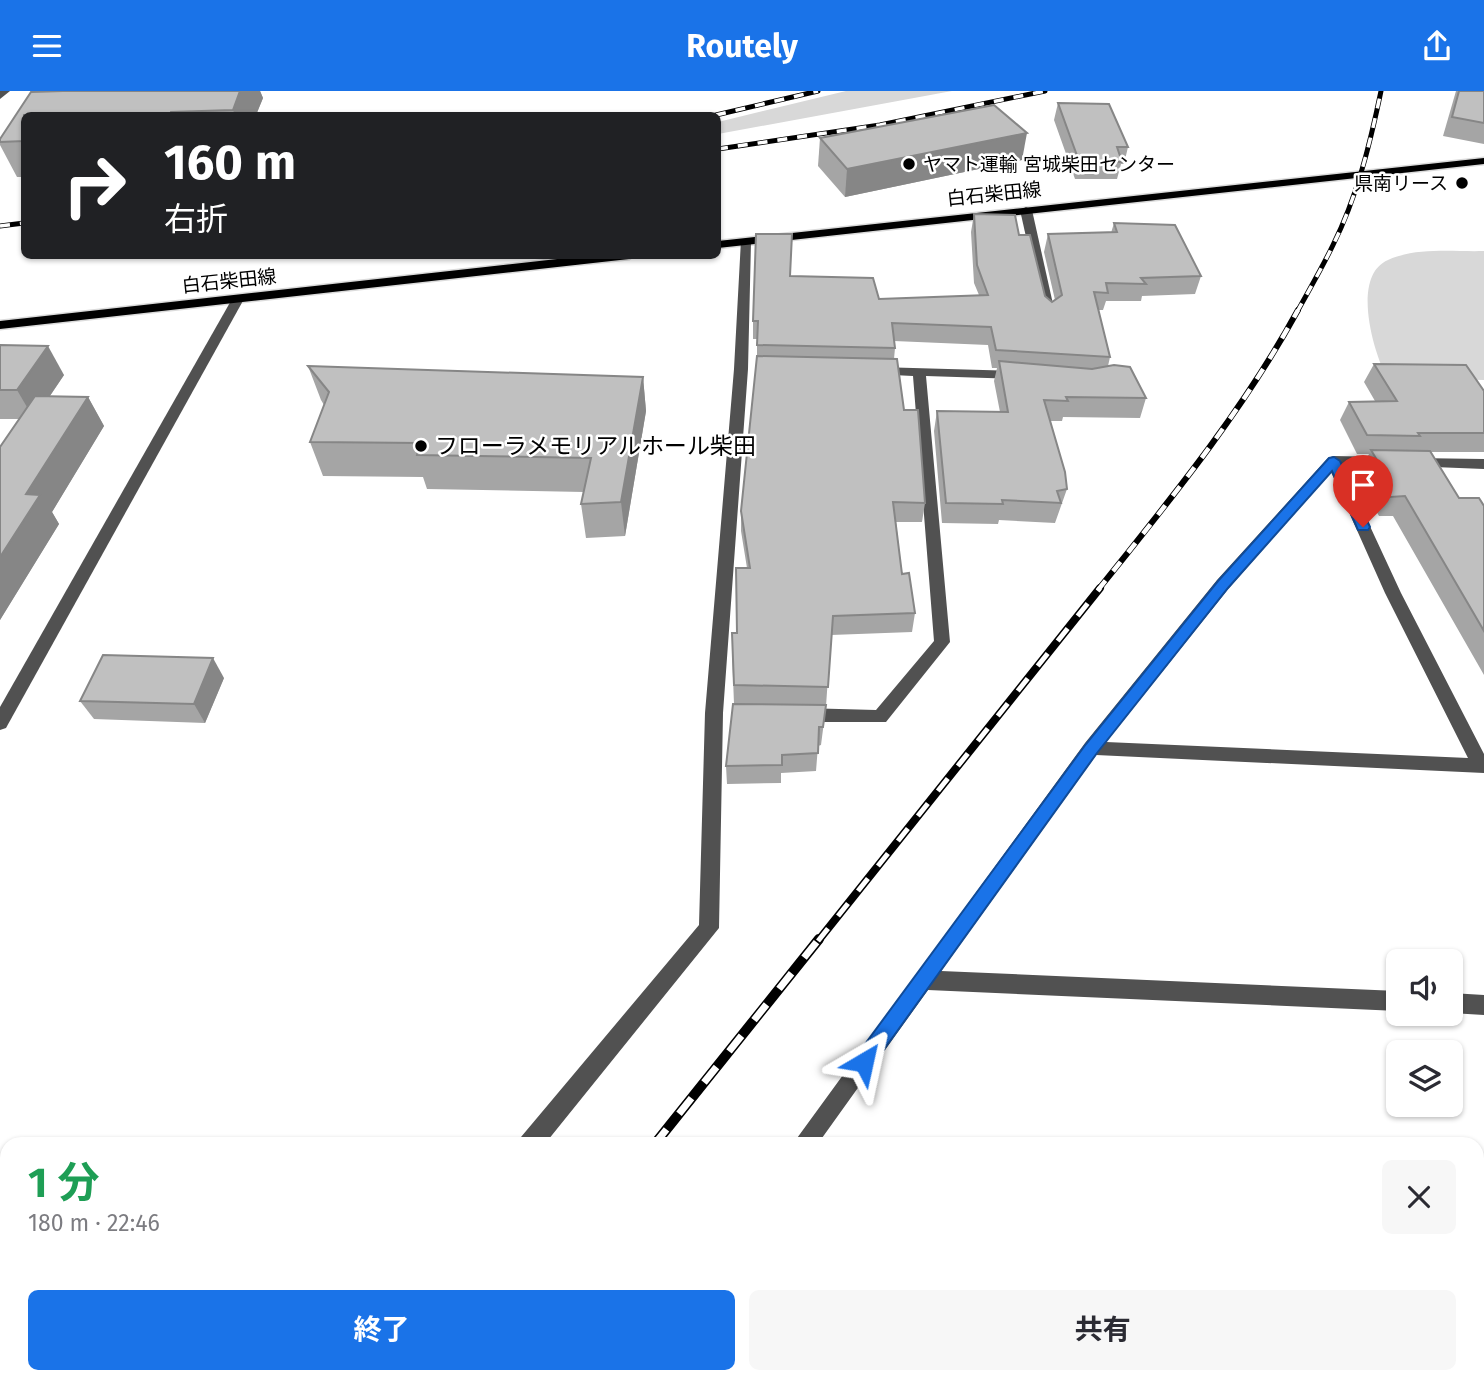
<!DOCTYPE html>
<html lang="ja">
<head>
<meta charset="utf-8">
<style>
  :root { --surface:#fff; --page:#f7f7f7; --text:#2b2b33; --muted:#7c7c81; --accent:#1a73e8 }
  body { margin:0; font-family:"Fira Sans","Noto Sans JP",sans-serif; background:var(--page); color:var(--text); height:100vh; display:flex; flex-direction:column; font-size:26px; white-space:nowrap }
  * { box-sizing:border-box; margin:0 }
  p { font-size:23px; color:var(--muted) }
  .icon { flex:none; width:38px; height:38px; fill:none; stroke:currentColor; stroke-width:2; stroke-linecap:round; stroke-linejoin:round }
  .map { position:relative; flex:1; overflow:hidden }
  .side { position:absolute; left:0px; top:1046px; width:1484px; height:247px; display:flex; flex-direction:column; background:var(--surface); border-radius:21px 21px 0 0; box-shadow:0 2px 5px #0004 }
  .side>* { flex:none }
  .hud { position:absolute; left:21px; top:21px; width:700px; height:147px; border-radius:10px; box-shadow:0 2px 5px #0004; background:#202124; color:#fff; overflow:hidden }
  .controls { position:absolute; left:1386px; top:858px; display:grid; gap:14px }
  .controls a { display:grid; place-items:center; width:77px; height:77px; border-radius:10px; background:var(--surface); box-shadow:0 2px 5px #0004; font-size:35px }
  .pin { position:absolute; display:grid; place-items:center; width:60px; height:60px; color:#fff; margin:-72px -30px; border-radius:50% 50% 50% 0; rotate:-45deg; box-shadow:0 0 7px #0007 }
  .pin .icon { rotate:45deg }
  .me { position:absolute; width:77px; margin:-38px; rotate:36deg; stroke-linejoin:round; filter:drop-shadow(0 0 5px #0008) }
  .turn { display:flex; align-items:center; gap:24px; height:147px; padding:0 28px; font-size:32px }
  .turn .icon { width:91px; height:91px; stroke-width:2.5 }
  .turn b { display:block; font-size:49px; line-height:60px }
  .round { display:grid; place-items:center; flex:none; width:74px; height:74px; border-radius:10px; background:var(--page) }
  .overview { display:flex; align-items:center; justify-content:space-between; height:119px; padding:0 28px }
  h1 { font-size:42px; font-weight:700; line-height:52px; color:#1e9e55 }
  .button { display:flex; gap:14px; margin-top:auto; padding:14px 28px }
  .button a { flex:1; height:80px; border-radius:10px; background:var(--accent); color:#fff; font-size:28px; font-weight:700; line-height:80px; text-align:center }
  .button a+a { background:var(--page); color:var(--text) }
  header { display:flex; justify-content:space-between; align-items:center; height:91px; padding:0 28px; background:var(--accent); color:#fff; font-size:32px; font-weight:700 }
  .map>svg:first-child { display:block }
  .green { fill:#d8d8d8 }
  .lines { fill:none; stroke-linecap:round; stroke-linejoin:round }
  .major-casing { stroke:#dbdbdb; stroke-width:3 }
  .minor { fill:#515151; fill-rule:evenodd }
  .major { fill:#000; fill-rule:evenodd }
  .rail-far3-casing { stroke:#000; stroke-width:5 }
  .rail-far2-casing { stroke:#000; stroke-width:6 }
  .rail-far1-casing { stroke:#000; stroke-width:8 }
  .rail-casing { stroke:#000; stroke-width:10 }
  .rail-far3 { stroke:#fff; stroke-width:3.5; stroke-dasharray:10; stroke-linecap:butt }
  .rail-far2 { stroke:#fff; stroke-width:4.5; stroke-dasharray:12; stroke-linecap:butt }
  .rail-far1 { stroke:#fff; stroke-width:5; stroke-dasharray:16; stroke-linecap:butt }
  .rail { stroke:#fff; stroke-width:7; stroke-dasharray:20; stroke-linecap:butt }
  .wall { fill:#a5a5a5 }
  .shaded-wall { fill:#868686 }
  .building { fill:#c0c0c0; stroke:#868686; stroke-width:2 }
  .route { fill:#1a73e8; stroke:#114b97; stroke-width:2 }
  .poi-dot { fill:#000; stroke:#fff; stroke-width:2.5 }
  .labels { text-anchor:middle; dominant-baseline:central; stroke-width:5; stroke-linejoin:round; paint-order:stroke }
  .far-poi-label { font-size:19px; fill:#000; stroke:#fff; text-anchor:start }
  .far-street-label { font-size:19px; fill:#000; stroke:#fff }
  .poi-label { font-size:23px; fill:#000; stroke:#fff; text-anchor:start }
</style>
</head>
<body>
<header><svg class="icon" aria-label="menu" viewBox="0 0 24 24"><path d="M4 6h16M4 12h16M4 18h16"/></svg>Routely<svg class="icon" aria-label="share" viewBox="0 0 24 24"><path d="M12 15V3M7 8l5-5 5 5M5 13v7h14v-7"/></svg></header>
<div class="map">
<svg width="1484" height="1292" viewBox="0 0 1484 1292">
  <rect width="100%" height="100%" fill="#fff"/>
  <g class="green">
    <polygon points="846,0 952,0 718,43 718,31"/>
    <path d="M1484,160V289L1387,287C1373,260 1351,185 1388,169C1416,156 1454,161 1484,160Z"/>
  </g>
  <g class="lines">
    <g class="major-casing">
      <g id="major">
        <polygon points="1484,67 1484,73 718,157 718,150"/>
        <polygon points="593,164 635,164 629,168 0,238 0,230"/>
      </g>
    </g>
    <g class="minor">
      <polygon points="0,0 10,0 0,8"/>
      <polygon points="1026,116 1032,119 1055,222 1049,226 1043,222 1020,119"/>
      <polygon points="741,149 751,151 748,278 723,622 719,837 544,1054 518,1054 521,1046 699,834 705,622 734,278"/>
      <polygon points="238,204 244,208 6,637 0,639 0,616 232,208"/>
      <polygon points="878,276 1018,280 1025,284 1018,288 926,285 950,551 886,631 802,631 796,629 793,624 796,619 802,617 876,619 934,550 913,285 873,283 873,277"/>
      <path d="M1333,365L1386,366L1393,371L1386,376L1342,375L1401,502L1484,663V682L1096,664L941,880L1398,900V920L928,899L817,1054H792L1085,652L1217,489L1328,367ZM1331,381L1385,502L1468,667L1106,651L1229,497Z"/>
      <polygon points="1414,367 1484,368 1484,378 1409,375 1407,372"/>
      <polygon points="1451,902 1484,904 1484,924 1451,922"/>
      <polygon points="322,1286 348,1286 346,1292 319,1292"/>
      <polygon points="620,1286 646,1286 644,1292 617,1292"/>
    </g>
    <use href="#major" class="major"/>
    <g class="rail-far3-casing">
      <g id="rail-far3">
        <polyline points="716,24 818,0"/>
        <polyline points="718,58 880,34 1045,0"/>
        <polyline points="0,135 24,132"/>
        <path d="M1297,221C1309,199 1322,177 1333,154C1357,106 1370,53 1381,0"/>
      </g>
    </g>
    <g class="rail-far2-casing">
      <path id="rail-far2" d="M1098,499C1170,409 1243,320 1298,219"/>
    </g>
    <g class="rail-far1-casing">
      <polyline id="rail-far1" points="818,850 1100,497"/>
    </g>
    <g class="rail-casing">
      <g id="rail">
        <polyline points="654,1054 819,848"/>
        <polyline points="460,1292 465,1286"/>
      </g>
    </g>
    <use href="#rail-far3" class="rail-far3"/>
    <use href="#rail-far2" class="rail-far2"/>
    <use href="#rail-far1" class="rail-far1"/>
    <use href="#rail" class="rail"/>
  </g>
  <g class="wall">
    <polygon points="63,0 260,0 263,7 256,24 24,24 24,86 17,86 0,54 0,48 31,1"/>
    <polygon points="1456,0 1484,0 1484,53 1443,45"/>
    <polygon points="1058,12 1128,56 1124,73 1121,73 1117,88 1075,88 1054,29"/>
    <polygon points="820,47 1022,69 845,106 818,75"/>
    <polygon points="974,123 1019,144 1045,205 1052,211 1055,209 1044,161 1048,143 1111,142 1114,132 1201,185 1195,203 1142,205 1141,210 1106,210 1103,219 1098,219 1110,266 1108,275 1146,307 1140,327 1063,326 1062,330 1050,330 1067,398 1055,432 999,429 998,433 942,432 934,340 937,320 1000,321 994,290 997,277 992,277 988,254 894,250 895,257 894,268 904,319 925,412 922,431 896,431 902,483 915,522 912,541 831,544 826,615 821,654 818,655 816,680 781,682 781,692 727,693 726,675 734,613 732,561 737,542 747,477 741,440 741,420 757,265 757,248 753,248 753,230 879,208 979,204 974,192 971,141"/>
    <polygon points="0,254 64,284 50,305 88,306 104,335 52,421 59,433 0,529 0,356 19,328 0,328"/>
    <polygon points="1374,273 1484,300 1484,361 1430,361 1459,407 1484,415 1484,584 1393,425 1379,425 1359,389 1363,382 1361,378 1369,363 1357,363 1340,329 1349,311 1375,310 1364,291"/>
    <polygon points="308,275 643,286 646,320 625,445 586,447 581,413 584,401 427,398 423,386 323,385 310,351 324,314 321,309"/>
    <polygon points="224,587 205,632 94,628 80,610"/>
  </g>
  <g class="shaded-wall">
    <polygon points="240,0 260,0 263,7 256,24 235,24 233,19"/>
    <polygon points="1027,42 1022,69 845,106 847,78"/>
    <polygon points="48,255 64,284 34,328 17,299"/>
    <polygon points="643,286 646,320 625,445 621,411"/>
    <polygon points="88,306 104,335 52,421 59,433 0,529 0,466 26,403"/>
    <polygon points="213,567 224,587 205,632 194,613"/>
  </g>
  <g class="building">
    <polygon points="63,0 240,0 233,19 171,21 170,24 24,24 24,50 0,51 0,48 31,1"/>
    <polygon points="1459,0 1484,0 1484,32 1452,26"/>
    <polygon points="1058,12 1109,13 1128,56 1117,56 1122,71 1079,70"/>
    <polygon points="994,14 1027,42 847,78 820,47"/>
    <polygon points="974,123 1015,124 1019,144 1030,144 1045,205 1052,211 1062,204 1048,143 1117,141 1114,132 1175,134 1201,185 1141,187 1146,193 1106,192 1108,202 1094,201 1110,266 996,259 991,236 892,232 895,257 757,254 758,230 753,230 756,143 792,143 790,185 873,187 879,208 988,204 977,174"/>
    <polygon points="0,254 48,255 17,299 0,299"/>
    <polygon points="757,265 897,268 904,319 918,319 925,412 893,411 902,483 909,482 915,522 833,525 828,596 734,594 732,542 737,542 736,477 750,477 741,420"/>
    <polygon points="999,270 1092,278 1114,274 1130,276 1146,307 1066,306 1068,310 1044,309 1065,381 1067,398 1057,400 1061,412 1002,409 1003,413 946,412 937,320 1008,321"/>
    <polygon points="1374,273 1466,274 1484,300 1484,342 1418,342 1420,345 1367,344 1349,311 1397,310"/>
    <polygon points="308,275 643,286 621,411 581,413 591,367 417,364 420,352 310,351 329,301"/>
    <polygon points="35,305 88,306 26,403 40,404 0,466 0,356"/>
    <polygon points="1371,359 1430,360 1459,407 1479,407 1484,415 1484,540 1405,405 1390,406 1370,369 1377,369"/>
    <polygon points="103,564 213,567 194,613 80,610"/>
    <polygon points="733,613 826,614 823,636 819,636 818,662 782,664 782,674 726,675"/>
  </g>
  <polygon class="route" points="1334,366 1340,370 1370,436 1368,439 1358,439 1332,380 1228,497 1097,662 870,978 864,981 857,978 854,971 857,964 1086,653 1218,490 1329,367"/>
  <g class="poi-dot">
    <circle cx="909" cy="73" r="7"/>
    <circle cx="1462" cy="92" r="7"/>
    <circle cx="421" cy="355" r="7"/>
  </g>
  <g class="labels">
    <g class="far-poi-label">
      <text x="923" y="73">ヤマト運輸 宮城柴田センター</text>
      <text x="1448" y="92" text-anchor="end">県南リース</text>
    </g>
    <g class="far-street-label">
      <text transform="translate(994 103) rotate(-6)">白石柴田線</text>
      <text transform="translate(229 190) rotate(-6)">白石柴田線</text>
    </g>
    <g class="poi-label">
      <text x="435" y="355">フローラメモリアルホール柴田</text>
    </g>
  </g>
</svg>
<div class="controls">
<a><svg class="icon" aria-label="sound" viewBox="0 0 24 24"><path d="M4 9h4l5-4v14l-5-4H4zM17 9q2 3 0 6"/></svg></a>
<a><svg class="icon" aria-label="layers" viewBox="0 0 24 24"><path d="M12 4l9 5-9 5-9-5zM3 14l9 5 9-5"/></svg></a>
</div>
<div class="pin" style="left:1363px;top:436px;background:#d93025"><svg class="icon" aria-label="arrive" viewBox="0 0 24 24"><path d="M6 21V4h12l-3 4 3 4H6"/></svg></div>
<svg class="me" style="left:864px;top:971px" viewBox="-20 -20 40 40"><path d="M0-17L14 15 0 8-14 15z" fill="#1a73e8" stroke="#fff" stroke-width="4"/></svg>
<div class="hud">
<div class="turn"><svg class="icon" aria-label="right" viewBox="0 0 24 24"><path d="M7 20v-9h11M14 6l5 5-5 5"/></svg><div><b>160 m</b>右折</div></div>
</div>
<section class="side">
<div class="overview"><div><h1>1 分</h1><p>180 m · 22:46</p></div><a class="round"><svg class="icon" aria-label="close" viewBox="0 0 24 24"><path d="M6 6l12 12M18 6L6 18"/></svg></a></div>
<div class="button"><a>終了</a><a>共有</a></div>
</section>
</div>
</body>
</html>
